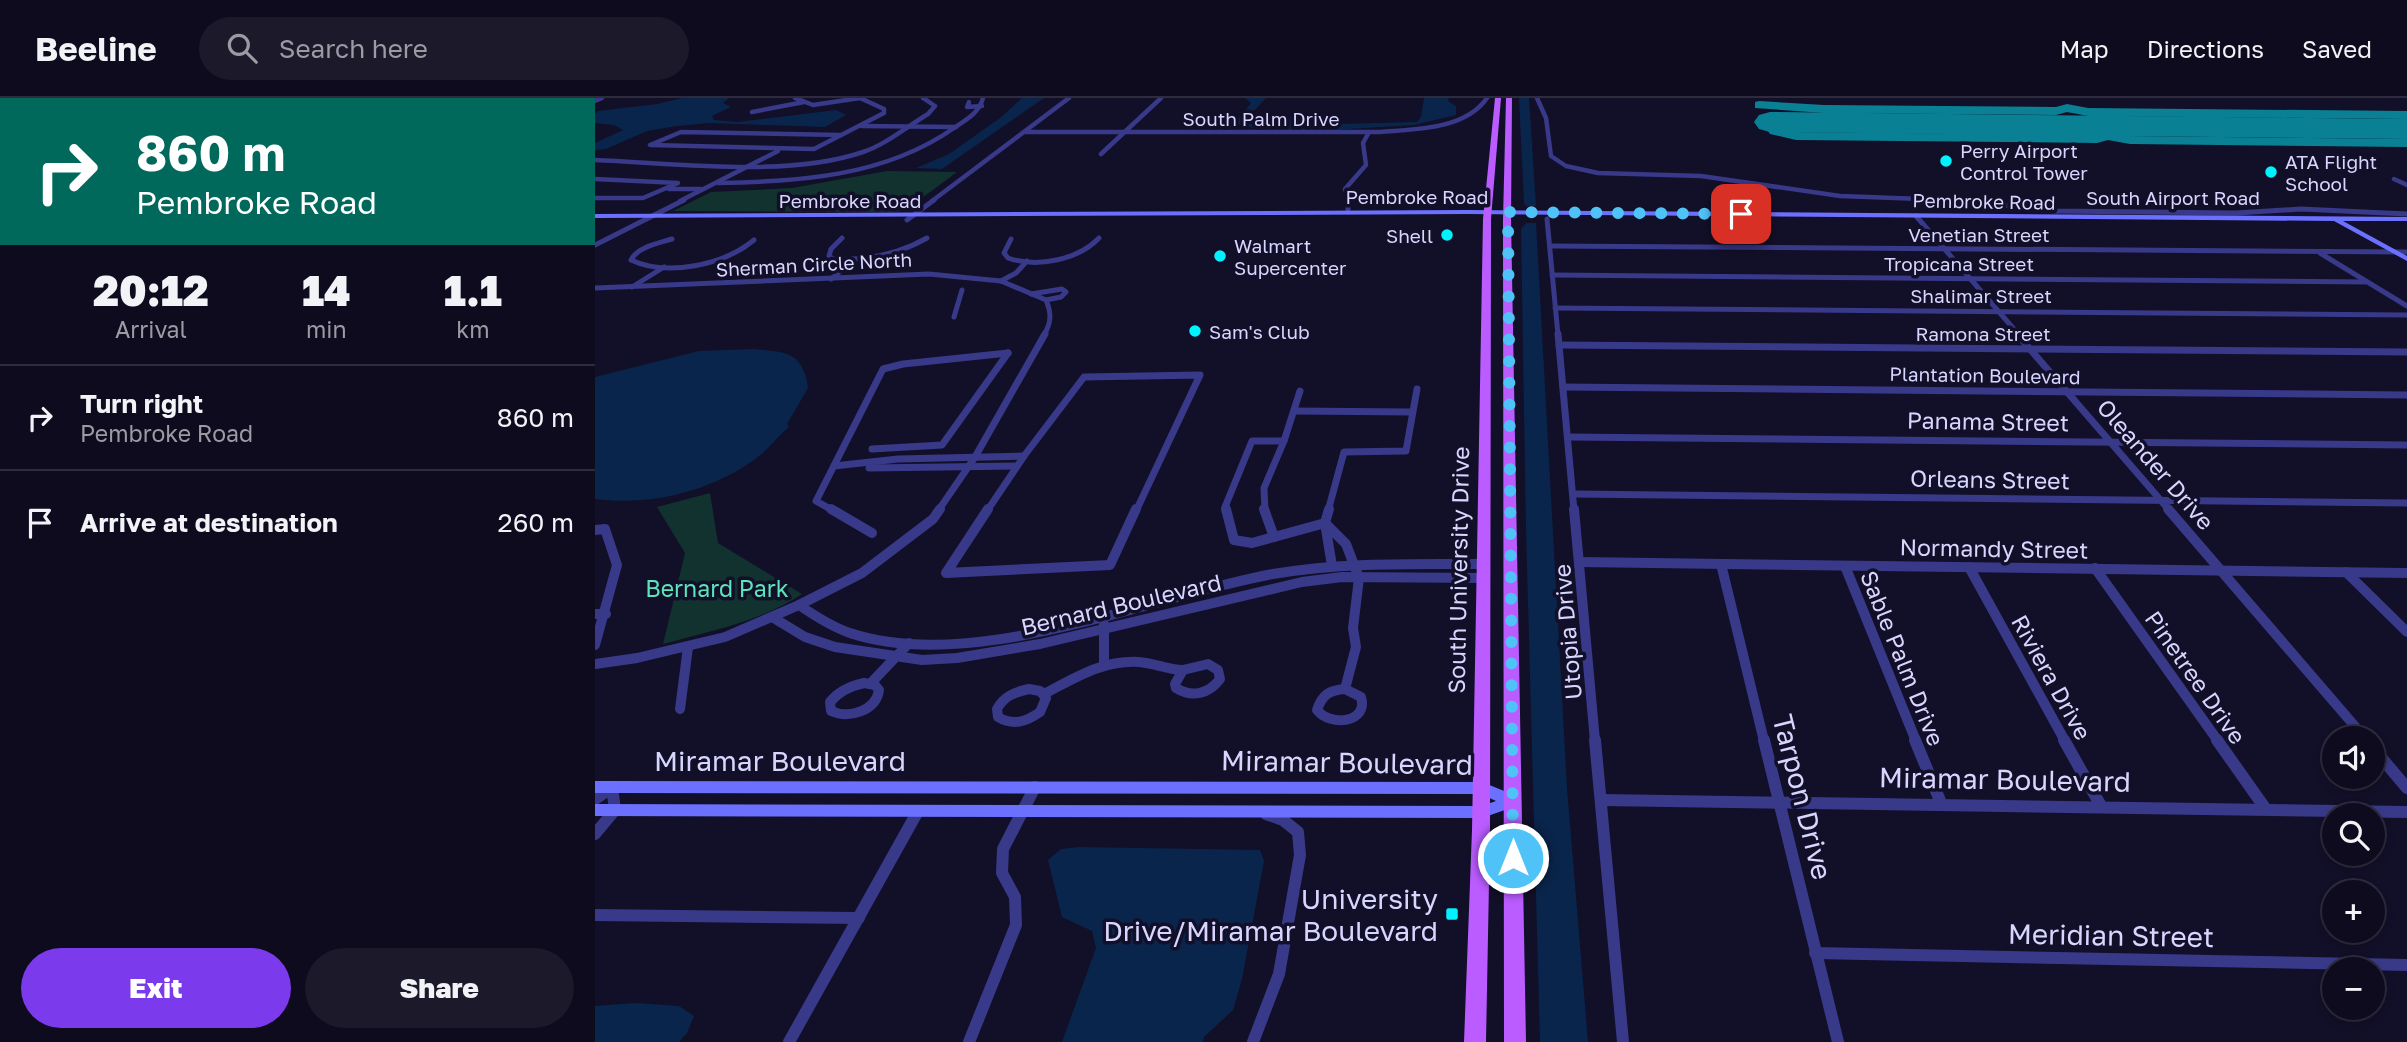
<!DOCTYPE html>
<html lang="en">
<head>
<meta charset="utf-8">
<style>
  :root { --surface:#0e0b1e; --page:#1c192b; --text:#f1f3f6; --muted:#9b9ba4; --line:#2e2b3c; --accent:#7c3aed }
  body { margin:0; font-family:"Golos Text",sans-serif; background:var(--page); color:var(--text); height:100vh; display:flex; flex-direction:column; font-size:26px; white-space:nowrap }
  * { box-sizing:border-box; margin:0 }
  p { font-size:23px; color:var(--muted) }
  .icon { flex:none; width:38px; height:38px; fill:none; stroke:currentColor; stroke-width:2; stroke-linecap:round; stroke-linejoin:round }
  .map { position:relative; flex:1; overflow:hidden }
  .panel { display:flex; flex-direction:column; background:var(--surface); width:595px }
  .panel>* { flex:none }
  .hud { background:#00695c; color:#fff; overflow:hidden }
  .buttons { position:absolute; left:1727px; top:628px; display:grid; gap:14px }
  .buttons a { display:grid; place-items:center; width:63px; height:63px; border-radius:50%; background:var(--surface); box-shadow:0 4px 10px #0003,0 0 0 2px var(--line); font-size:35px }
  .pin { position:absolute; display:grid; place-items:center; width:60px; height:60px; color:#fff; margin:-30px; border-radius:14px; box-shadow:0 4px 10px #0006 }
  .me { position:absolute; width:77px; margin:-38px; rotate:0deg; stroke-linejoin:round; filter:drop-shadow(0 0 5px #0008) }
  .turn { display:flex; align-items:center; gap:24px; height:147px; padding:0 21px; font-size:32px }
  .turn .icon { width:91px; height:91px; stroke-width:2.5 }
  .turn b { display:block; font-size:49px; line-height:60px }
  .eta { display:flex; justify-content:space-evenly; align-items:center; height:119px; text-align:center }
  .eta b { font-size:42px; font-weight:800; line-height:49px }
  .action { display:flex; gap:14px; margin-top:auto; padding:14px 21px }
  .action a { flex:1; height:80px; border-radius:42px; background:var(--accent); color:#fff; font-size:28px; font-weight:800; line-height:80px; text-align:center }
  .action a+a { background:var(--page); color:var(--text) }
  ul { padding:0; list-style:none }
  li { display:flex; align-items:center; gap:21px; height:105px; padding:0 21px; border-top:2px solid var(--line) }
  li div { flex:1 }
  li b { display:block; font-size:26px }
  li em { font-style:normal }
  header { display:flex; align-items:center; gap:42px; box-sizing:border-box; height:98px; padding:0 35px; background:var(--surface); border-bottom:2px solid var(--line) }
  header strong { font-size:33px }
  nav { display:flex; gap:38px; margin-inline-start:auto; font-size:24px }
  .search { width:490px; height:63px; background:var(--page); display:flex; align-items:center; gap:18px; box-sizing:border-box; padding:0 24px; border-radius:38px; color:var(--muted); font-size:26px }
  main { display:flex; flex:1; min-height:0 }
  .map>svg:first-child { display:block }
  .green { fill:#11322f }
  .water { fill:#0a254b }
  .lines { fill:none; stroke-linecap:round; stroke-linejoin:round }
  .taxiway { fill:#0a8094; fill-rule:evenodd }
  .runway { fill:#0a8094; fill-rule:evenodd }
  .street-far4 { stroke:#383988; stroke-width:4.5 }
  .street-far3 { stroke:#383988; stroke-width:5 }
  .street-far2 { stroke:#383988; stroke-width:7 }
  .street-far1 { stroke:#383988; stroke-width:10 }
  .street { stroke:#383988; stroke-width:12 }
  .secondary { fill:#6c70ff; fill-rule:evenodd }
  .primary { fill:#ba5cff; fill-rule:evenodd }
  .route { stroke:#4fc3f7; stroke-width:12; stroke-dasharray:0 21.6 }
  .poi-dot { fill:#01f2ff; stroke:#120f28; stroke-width:2.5 }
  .labels { text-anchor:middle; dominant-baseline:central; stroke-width:7; stroke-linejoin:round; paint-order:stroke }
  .far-street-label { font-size:19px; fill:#d8d5ff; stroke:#120f28 }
  .far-poi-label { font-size:19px; fill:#d8d5ff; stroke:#120f28; text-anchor:start }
  .street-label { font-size:23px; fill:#d8d5ff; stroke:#120f28 }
  .park-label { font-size:23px; fill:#5ce4bb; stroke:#120f28 }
  .near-street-label { font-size:28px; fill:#d8d5ff; stroke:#120f28 }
  .near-poi-label { font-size:28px; fill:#d8d5ff; stroke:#120f28; text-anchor:end }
</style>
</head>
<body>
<header>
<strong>Beeline</strong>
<div class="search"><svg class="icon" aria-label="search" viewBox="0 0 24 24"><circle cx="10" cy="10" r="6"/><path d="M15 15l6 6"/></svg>Search here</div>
<nav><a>Map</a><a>Directions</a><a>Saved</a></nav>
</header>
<main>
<section class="panel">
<div class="hud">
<div class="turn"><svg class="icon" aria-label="right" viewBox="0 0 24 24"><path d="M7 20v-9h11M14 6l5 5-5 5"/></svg><div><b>860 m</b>Pembroke Road</div></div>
</div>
<div class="eta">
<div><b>20:12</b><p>Arrival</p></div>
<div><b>14</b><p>min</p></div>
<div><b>1.1</b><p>km</p></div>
</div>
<ul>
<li><svg class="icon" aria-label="right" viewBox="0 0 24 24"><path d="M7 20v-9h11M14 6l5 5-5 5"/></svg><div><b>Turn right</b><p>Pembroke Road</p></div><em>860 m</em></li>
<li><svg class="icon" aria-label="arrive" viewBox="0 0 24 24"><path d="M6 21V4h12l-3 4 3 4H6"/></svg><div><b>Arrive at destination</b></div><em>260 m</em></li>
</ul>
<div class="action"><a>Exit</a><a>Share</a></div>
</section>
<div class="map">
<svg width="1812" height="944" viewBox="0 0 1812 944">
  <rect width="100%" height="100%" fill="#120f28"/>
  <g class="green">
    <polygon points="292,73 362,74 311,112 299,114 78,113 116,94 197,90"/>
    <path d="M115,395L123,445L207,496C167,523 115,533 68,546L90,455L62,409Z"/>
  </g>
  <g class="water">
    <polygon points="87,0 134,0 128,5 136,9 117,18 119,22 143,24 241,12 251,17 230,29 114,25 82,28 52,33 11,51 0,52 0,45 28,32 19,27 0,25 0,16 3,13 62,6"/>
    <polygon points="427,0 449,0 347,71 321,70 354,56 405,20"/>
    <path d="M650,0H671L656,16L658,19L675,21L713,19L712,22L726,27L722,31C696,32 669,33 644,27L641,24L656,5Z"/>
    <polygon points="829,0 854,0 853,3 861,8 861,17 819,27 737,32 739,27 743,26 822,24 826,19"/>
    <polygon points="924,0 934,0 941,108 931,108 929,105"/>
    <polygon points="931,125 941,125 972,690 993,944 945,944 931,431 926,131"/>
    <path d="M158,251C190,254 208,253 213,290L192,326L194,329C182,339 172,353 159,362C114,394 55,408 0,401V279L104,253Z"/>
    <polygon points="484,749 665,752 669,763 647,881 638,912 609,939 608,944 467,944 501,850 497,833 467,819 453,762 466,751"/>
    <polygon points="40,905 84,908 99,918 92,935 84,944 0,944 0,908"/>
  </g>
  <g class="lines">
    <g class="taxiway">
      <polygon points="1164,3 1229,7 1461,9 1472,6 1493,10 1812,13 1812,21 1493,18 1472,14 1461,17 1229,15 1160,10 1160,4"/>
      <polygon points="1180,29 1201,34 1502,37 1513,34 1535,38 1812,41 1812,49 1535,46 1513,42 1502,45 1201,42 1175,36 1173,33"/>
    </g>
    <polygon class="runway" points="1175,14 1812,21 1812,41 1175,34 1164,31 1159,24 1164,17"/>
    <g class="street-far4">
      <polyline points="200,0 218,7 265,0"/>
      <polyline points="942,0 951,20 956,58 971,68 1003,75 1106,78 1245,98 1381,103"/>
      <polyline points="0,3 7,0"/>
      <polyline points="374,4 372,9 387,8"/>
      <polyline points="157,14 209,4"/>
      <polyline points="267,28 361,29"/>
      <path d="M430,34H785C820,31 870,32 892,0"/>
      <polyline points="55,47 86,34 246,37"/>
      <polyline points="56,47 219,51 289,15 289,11 265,0"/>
      <polyline points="506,56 566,0"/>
      <path d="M0,62C81,65 192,80 268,54C290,47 313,28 333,16L340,8L328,0"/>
      <polyline points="0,81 83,85 48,100 0,100"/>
      <polyline points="1799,81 1812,87"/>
      <path d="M123,85C206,83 289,79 359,30C372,21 384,15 388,0"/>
      <polyline points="74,91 106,91"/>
      <polyline points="85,103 183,53"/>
      <polyline points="337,103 474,0"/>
      <polyline points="754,103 750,91 771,67 768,45 774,34"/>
    </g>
    <g class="street-far3">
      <polyline points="1366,102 1460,113 1641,115 1706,111 1812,116"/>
      <polyline points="753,114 753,102"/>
      <polyline points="1321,118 1424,237"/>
      <polyline points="952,121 963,237"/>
      <polyline points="312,122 339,102"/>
      <path d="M247,140L236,151L234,158L238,161C272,163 302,157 332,140"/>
      <path d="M77,141C64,145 42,149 36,162C72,179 129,167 159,142"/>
      <path d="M416,141L409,155L413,160C442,170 483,162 504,140"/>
      <polyline points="0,147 89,102"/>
      <polyline points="955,148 1812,154"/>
      <polyline points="1725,155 1812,208"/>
      <polyline points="957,177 1771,184"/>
      <polyline points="236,181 259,162"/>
      <polyline points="406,183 421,175 432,163"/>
      <polyline points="37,189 69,169"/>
      <path d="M0,190L334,176L406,183L451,202C457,216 456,225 449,237"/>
      <polyline points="436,196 467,191 471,194 466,199 451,202"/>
      <polyline points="960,210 1812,217"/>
      <polyline points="359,219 367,192"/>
    </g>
    <g class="street-far2">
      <polyline points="963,236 979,413"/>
      <polyline points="1422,236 1575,413"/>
      <polyline points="964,247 1812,254"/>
      <polyline points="968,289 1812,297"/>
      <polyline points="699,313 817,314"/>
      <polyline points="973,339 1812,347"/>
      <polyline points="277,351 347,347 413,255"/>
      <polyline points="239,368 303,361 429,358"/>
      <polyline points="274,370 422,368"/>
      <polyline points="978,396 1812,405"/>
      <polyline points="239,413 221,403 288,271 308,266 413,255"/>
      <polyline points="343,413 380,359 450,236"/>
      <polyline points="392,413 429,358 489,279 605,277 541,413"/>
      <polyline points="631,413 630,409 657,343 689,343 705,293"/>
      <polyline points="670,413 669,390 689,343"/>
      <polyline points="733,413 749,354 811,353 822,291"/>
    </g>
    <g class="street-far1">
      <polyline points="236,411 277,435"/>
      <polyline points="393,411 351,475 515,467 541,411"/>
      <polyline points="631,411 639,442 657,445 730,425"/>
      <polyline points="669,411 679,439"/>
      <polyline points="734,411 730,425 737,468"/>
      <polyline points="979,411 1000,643"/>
      <polyline points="1573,411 1770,640"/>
      <polyline points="730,425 751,446 764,480 758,530 761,549 750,591"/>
      <polyline points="0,432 10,431 22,467 0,547"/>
      <polyline points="985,464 1812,475"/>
      <polyline points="1126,466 1169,643"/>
      <polyline points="1250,468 1321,643"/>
      <polyline points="1374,469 1470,643"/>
      <polyline points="1500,470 1623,643"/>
      <polyline points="1751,474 1812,534"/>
      <path d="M204,507C220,518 237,529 255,535C378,576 553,499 678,476C748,464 819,466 890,466"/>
      <polyline points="0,516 11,516"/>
      <polyline points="177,519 210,539 240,549 327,562 362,560 445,546 707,484 747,479 890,480"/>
      <polyline points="509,526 509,565"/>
      <polyline points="0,566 42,560 130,539 204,507 267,475 338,421 345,411"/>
      <path d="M613,566L623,572L625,581C614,596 597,600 581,590L580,586L588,572Z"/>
      <path d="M269,585L280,587L284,592C281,613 254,621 236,613L235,604C244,593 255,588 269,585Z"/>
      <polyline points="276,585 314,545"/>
      <path d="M434,591L445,593L451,600L445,614C431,624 418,628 403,619L402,611C409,598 420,594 434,591Z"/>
      <path d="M750,591L766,599C774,625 735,629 722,612C727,597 734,592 750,591Z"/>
      <path d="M449,596C480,580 507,562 544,564C559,565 573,572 588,572"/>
      <polyline points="85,611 93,549"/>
    </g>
    <g class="street">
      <polyline points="1000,642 1028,944"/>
      <polyline points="1169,642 1243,944"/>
      <polyline points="1320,642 1346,705"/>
      <polyline points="1469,642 1506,708"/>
      <polyline points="1622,642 1670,710"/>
      <polyline points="1778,650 1812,690"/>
      <polyline points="0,701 17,689 20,712 0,736"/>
      <polyline points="1007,702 1812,714"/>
      <polyline points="0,817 264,820"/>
      <polyline points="1220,855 1812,867"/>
      <polyline points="194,944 323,713"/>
      <polyline points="374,944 421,827 420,799 407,775 408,751 440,689"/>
      <polyline points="658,944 684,876 705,757 703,734 688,722 671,716"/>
    </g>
    <g class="secondary">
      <polygon points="872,112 1812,119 1812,123 1748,123 1812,158 1812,163 1739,123 872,116 0,120 0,116"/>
      <polygon points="0,683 887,684 924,699 926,703 924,707 887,720 0,718 0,706 887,708 901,703 886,696 0,695"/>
    </g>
    <g class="primary">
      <polygon points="900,0 906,0 896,121 895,732 891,944 869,944 877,732 888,121"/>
      <polygon points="911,0 917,0 916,121 931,944 909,944 908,121"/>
    </g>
  </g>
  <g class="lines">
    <polyline class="route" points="918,760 913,114 1146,116"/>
  </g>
  <g class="poi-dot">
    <circle cx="1351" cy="63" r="7"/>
    <circle cx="1676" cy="74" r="7"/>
    <circle cx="852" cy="137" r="7"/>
    <circle cx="625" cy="158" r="7"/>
    <circle cx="600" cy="233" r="7"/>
    <rect x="850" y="809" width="14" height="14" rx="3.5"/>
  </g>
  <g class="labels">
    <g class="far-street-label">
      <text x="666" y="20">South Palm Drive</text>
      <text x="822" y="98">Pembroke Road</text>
      <text x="1578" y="99">South Airport Road</text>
      <text x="255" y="102">Pembroke Road</text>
      <text transform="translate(1389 103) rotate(1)">Pembroke Road</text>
      <text x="1384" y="136">Venetian Street</text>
      <text x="1364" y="165">Tropicana Street</text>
      <text transform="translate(219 166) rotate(-3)">Sherman Circle North</text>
      <text x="1386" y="197">Shalimar Street</text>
      <text x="1388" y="235">Ramona Street</text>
      <text transform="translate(1390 277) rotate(1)">Plantation Boulevard</text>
    </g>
    <g class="far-poi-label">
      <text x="1365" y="52">Perry Airport<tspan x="1365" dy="22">Control Tower</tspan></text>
      <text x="1690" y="63">ATA Flight<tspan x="1690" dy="22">School</tspan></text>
      <text x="838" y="137" text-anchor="end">Shell</text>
      <text x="639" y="147">Walmart<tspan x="639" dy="22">Supercenter</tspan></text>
      <text x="614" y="233">Sam's Club</text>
    </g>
    <g class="street-label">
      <text transform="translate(1393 323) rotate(1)">Panama Street</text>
      <text transform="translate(1561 366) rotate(49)">Oleander Drive</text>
      <text transform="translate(1395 381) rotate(1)">Orleans Street</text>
      <text transform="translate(1399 450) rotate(1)">Normandy Street</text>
      <text transform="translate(863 472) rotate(-89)">South University Drive</text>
      <text transform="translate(526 506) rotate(-13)">Bernard Boulevard</text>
      <text transform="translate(972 534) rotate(-95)">Utopia Drive</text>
      <text transform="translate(1308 560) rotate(68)">Sable Palm Drive</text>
      <text transform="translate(1457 579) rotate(61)">Riviera Drive</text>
      <text transform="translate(1601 579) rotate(55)">Pinetree Drive</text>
    </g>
    <g class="park-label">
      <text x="122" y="490">Bernard Park</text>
    </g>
    <g class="near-street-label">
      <text x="185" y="662">Miramar Boulevard</text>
      <text transform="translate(752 664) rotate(1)">Miramar Boulevard</text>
      <text transform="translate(1410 681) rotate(1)">Miramar Boulevard</text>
      <text transform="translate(1208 699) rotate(76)">Tarpon Drive</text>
      <text transform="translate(1516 837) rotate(1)">Meridian Street</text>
    </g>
    <g class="near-poi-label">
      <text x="843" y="800">University<tspan x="843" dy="32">Drive/Miramar Boulevard</tspan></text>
    </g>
  </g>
</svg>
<div class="buttons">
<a><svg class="icon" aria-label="sound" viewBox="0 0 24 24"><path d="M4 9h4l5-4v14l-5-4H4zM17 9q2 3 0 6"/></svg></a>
<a><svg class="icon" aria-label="search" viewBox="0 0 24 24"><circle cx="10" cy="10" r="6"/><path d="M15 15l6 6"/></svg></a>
<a>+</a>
<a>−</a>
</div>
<div class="pin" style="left:1146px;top:116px;background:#d93025"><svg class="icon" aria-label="arrive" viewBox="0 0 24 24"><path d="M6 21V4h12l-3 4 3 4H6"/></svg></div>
<svg class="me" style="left:918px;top:760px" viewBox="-20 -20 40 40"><circle r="17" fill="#4fc3f7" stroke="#fff" stroke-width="3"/><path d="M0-11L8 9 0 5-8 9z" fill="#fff"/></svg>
</div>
</main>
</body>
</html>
